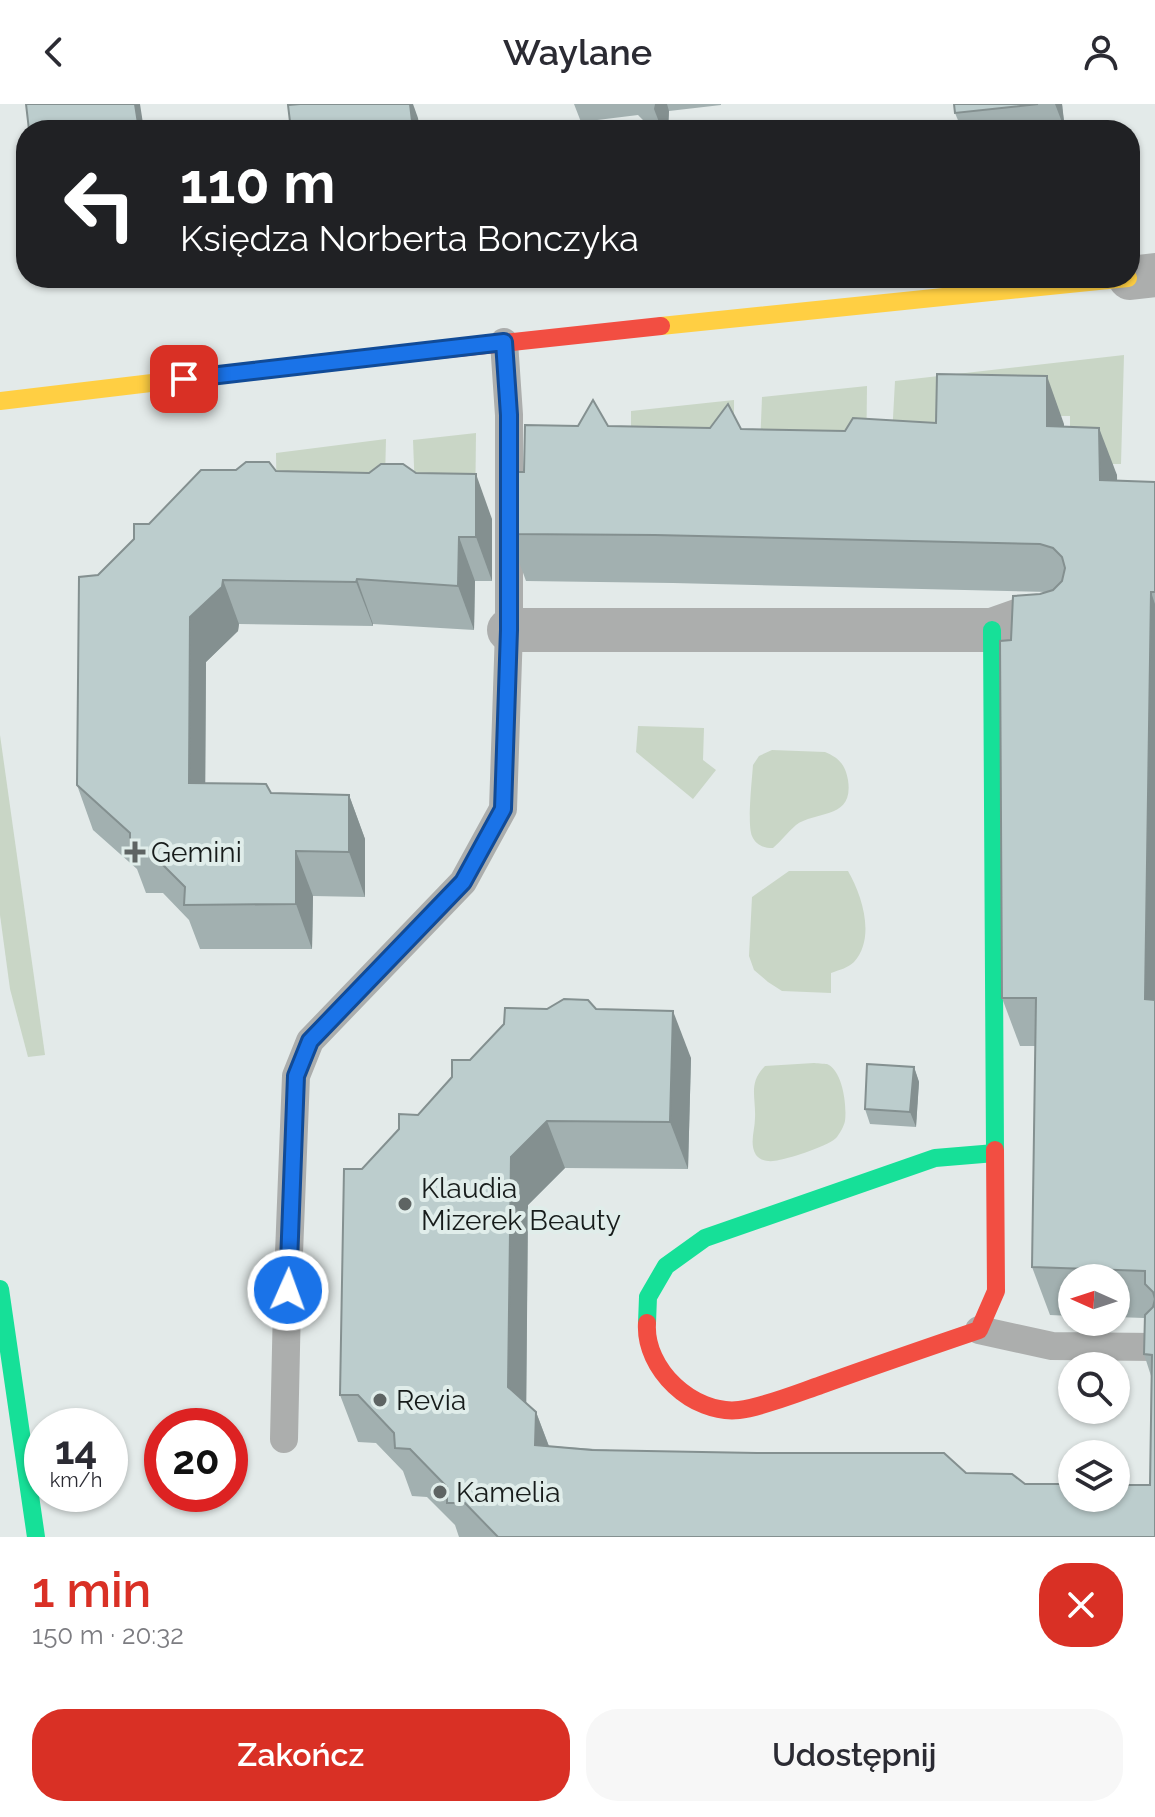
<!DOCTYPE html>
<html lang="pl">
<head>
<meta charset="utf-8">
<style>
  :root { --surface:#fff; --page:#f7f7f7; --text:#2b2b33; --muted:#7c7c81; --accent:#d93025 }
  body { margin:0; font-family:Raleway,sans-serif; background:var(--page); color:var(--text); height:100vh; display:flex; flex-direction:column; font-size:30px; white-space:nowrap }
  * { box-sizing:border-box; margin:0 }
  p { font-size:26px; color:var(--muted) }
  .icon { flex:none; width:44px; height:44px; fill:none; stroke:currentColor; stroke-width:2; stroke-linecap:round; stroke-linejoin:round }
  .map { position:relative; height:1433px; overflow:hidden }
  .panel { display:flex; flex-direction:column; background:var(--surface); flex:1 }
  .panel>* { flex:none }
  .hud { position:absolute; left:16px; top:16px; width:1124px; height:168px; border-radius:32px; box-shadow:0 2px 6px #0004; background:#202124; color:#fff; overflow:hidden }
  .needle { width:52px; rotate:273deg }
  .buttons { position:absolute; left:1058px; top:1160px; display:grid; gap:16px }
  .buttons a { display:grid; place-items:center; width:72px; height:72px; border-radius:50%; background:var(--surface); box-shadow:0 2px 6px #0004; font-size:40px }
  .speed { position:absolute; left:24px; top:1304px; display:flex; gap:16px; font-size:40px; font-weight:700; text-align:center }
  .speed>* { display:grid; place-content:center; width:104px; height:104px; border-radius:50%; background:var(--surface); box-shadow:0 2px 6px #0004; line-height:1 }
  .speed small { font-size:20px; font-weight:400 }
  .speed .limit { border:12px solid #d22; background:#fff; color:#111 }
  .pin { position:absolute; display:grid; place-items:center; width:68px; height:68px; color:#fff; margin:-34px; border-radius:16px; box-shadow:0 4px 12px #0006 }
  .me { position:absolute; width:88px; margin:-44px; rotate:2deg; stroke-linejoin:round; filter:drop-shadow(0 0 6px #0008) }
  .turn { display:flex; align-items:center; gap:28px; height:168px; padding:0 32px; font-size:36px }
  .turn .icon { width:104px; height:104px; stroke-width:2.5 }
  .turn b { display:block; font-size:56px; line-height:68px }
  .round { display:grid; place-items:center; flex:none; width:84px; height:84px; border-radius:32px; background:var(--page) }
  .overview { display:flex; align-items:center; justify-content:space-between; height:136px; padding:0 32px }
  h1 { font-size:48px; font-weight:600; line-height:60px; color:var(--accent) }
  .action { display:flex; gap:16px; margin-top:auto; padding:16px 32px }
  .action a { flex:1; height:92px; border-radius:32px; background:var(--accent); color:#fff; font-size:32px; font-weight:600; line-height:92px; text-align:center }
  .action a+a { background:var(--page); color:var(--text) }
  header { display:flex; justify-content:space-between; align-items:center; height:104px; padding:0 32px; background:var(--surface); font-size:36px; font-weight:600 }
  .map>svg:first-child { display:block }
  .green { fill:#c9d6c6 }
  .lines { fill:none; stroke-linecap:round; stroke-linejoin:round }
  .lane { stroke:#acaead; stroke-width:28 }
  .street { stroke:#acaead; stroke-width:44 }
  .fast { stroke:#16e098; stroke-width:18 }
  .slow { stroke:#ffcf43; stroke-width:18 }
  .jam { stroke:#f24e42; stroke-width:18 }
  .wall { fill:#a2b0b0 }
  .shaded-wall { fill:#849090 }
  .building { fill:#bccdcd; stroke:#849090; stroke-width:2 }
  .route-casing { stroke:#114b97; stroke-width:20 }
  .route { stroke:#1a73e8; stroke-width:14 }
  .poi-dot { fill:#5e6463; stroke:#e0edea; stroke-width:3 }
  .labels { text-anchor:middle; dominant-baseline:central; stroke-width:8; stroke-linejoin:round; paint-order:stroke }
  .poi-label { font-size:28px; fill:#171c1b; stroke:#e0edea; text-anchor:start }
</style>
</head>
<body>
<header><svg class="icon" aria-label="back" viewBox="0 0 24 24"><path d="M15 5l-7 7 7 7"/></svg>Waylane<svg class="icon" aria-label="person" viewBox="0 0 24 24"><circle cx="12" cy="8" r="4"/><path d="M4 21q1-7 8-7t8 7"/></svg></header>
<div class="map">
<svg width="1155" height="1433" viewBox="0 0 1155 1433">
  <rect width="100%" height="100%" fill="#e3eae9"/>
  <g class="green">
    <polygon points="1124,251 1121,360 1070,360 1070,312 946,312 890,369 895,277"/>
    <polygon points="867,282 866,368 759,368 762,293"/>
    <polygon points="734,296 734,358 631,364 631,307"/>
    <polygon points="476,329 475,416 416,415 413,336"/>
    <polygon points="386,335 384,415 277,415 276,349"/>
    <polygon points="638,622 704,624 703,656 716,666 693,695 636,648"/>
    <polygon points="0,631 45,951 28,953 10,885 0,811"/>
    <path d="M772,646L825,648C839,654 845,660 848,676C854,716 817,706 796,721C788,728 781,737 773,744C763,744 756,741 752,732C747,721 752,676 753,661L759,652Z"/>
    <path d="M789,767H848C862,791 876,834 854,858C848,864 839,866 831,869V889L782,887L768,878L754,866L749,852L752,793Z"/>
    <path d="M814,959C815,959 825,960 827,960C843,967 847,1002 845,1017C844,1022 840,1029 837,1033C831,1041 791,1054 779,1056C772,1058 761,1058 756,1051C749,1040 755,1026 755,1014C756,993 748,979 765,962Z"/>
  </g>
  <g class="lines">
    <g class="lane">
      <polyline points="979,1226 1052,1242 1155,1243"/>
      <polyline points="284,1335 287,1200 296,972 310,937 463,778 503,705 509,526 509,311 504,238"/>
    </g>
    <g class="street">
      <polyline points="1130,174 1155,171"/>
      <polyline points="509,526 992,526 1029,513"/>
    </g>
    <g class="fast">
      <polyline points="992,526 995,1046"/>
      <polyline points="0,1185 36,1433"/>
      <polyline points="647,1219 648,1193 666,1162 705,1134 935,1054 995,1049"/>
    </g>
    <g class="slow">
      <polyline points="661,222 1128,174"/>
      <polyline points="0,297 328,258"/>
    </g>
    <g class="jam">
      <polyline points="328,258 661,222"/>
      <path d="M647,1219C644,1265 693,1311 739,1306C763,1303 798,1289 821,1281C874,1262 926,1244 979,1226L996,1187L995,1046"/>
    </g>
  </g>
  <g class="wall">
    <polygon points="574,0 721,0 721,1 669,7 668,26 653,26 638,11 581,18"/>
    <polygon points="954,0 1062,0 1065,26 962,26 955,9"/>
    <polygon points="936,319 1064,320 1064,323 1117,371 1117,377 1155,378 1155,1433 459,1433 455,1421 427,1393 412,1392 403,1367 376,1339 358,1338 340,1291 362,1065 418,1011 470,956 596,905 691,954 688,1065 565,1064 528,1101 526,1299 536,1308 549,1342 966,1369 1025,1380 1150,1381 1151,1272 1144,1250 1144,1214 1116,1213 1116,1174 1072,1174 1072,1212 1050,1211 1032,1163 1035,942 1020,942 1002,894 1011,536 1040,490 1048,488 673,479 526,477 509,430 524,368 608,322 845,327"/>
    <polygon points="276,367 416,369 492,415 492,477 475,477 474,526 373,520 373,522 239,520 238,527 206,558 205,679 271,689 349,691 365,735 365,793 313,792 312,845 200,845 189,816 163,789 146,789 137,765 93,726 77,681 98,471 149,420"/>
    <polygon points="914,963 919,978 916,1023 870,1020 865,1005"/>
  </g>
  <g class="shaded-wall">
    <polygon points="135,0 140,0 144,26 139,26"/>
    <polygon points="410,0 413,0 418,14 420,26 413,26"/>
    <polygon points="655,0 667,0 669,7 668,26 662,26 654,5"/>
    <polygon points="1055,0 1062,0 1065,26"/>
    <polygon points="1047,272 1064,320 1064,370 1047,322"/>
    <polygon points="1099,324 1117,371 1118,424 1100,376"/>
    <polygon points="476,370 492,415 492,477 476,433"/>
    <polygon points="459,433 475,477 474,526 458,482"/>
    <polygon points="357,475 373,520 373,522 356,478"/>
    <polygon points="223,476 239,520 238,527 206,558 205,723 189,679 190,513"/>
    <polygon points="1151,488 1155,500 1155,922 1145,895"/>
    <polygon points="349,691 365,735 365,793 349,748"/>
    <polygon points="296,747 313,792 312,845 296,800"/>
    <polygon points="673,907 691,954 688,1065 670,1018"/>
    <polygon points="914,963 919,978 916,1023 910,1008"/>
    <polygon points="547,1017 565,1064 528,1101 526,1331 508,1283 511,1053"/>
    <polygon points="536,1308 554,1356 535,1341"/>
  </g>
  <g class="building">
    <polygon points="26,0 135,0 139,26 27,26 29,26"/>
    <polygon points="300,0 410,0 413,26 291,26 288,1"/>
    <polygon points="954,0 1038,0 955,9"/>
    <polygon points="937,270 1047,272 1047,322 1099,324 1100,376 1155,378 1155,488 1151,488 1145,895 1155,896 1155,1433 498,1433 465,1399 447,1399 447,1383 410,1345 395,1344 394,1329 358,1291 340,1291 344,1065 362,1065 399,1025 399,1010 418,1011 452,973 452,956 470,956 504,920 505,904 547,905 564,895 588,896 596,905 673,907 670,1018 547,1017 511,1053 508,1283 536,1308 535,1341 592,1346 757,1349 944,1349 966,1369 1012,1370 1025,1380 1072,1380 1072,1394 1116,1394 1116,1381 1150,1381 1152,1251 1144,1250 1145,1211 1153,1203 1155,1195 1153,1188 1145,1180 1145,1167 1032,1163 1036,894 1002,894 1000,537 1011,536 1013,492 1040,490 1053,486 1062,477 1065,464 1062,453 1053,444 1040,440 655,431 509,430 509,368 524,368 525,321 578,322 593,296 608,322 710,324 728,300 741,325 845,327 853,314 936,319"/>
    <polygon points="246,358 269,358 276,367 369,369 381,360 403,360 416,369 476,370 476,433 459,433 458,482 357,475 356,478 223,476 222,483 190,513 189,679 266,680 271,689 349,691 349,748 296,747 296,800 184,801 185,783 147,745 130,744 130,729 77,681 79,473 98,471 134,435 134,420 149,420 201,366 236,366"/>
    <polygon points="867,960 914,963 910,1008 865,1005"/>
  </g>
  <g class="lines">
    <g class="route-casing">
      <polyline id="route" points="184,275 504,238 509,311 509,526 503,705 463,778 310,937 296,972 288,1186"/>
    </g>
    <use href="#route" class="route"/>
  </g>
  <g class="poi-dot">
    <path d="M131 736h8v8h8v8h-8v8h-8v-8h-8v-8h8z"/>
    <circle cx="405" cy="1100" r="8"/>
    <circle cx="380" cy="1296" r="8"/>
    <circle cx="440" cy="1388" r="8"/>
  </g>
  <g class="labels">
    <g class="poi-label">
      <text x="151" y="748">Gemini</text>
      <text x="421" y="1084">Klaudia<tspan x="421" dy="32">Mizerek Beauty</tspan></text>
      <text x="396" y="1296">Revia</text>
      <text x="456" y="1388">Kamelia</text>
    </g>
  </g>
</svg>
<div class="buttons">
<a><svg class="needle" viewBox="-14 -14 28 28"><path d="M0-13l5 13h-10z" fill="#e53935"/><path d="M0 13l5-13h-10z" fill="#7c7c81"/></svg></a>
<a><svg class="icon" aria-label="search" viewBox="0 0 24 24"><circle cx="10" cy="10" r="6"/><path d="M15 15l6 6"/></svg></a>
<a><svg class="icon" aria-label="layers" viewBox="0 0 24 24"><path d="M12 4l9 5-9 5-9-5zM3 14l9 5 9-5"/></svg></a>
</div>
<div class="speed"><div>14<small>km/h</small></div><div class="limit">20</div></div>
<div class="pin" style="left:184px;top:275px;background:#d93025"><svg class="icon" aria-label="arrive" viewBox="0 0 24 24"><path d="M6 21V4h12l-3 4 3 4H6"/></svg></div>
<svg class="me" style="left:288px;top:1186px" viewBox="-20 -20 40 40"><circle r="17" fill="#1a73e8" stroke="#fff" stroke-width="3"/><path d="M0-11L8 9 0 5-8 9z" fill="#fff"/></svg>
<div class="hud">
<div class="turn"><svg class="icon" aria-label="left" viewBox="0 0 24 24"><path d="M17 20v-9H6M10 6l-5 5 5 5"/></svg><div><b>110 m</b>Księdza Norberta Bonczyka</div></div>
</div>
</div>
<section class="panel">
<div class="overview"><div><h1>1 min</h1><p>150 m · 20:32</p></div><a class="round" style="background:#d93025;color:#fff"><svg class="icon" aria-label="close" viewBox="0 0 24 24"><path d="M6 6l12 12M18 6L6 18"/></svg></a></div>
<div class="action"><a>Zakończ</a><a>Udostępnij</a></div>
</section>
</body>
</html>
